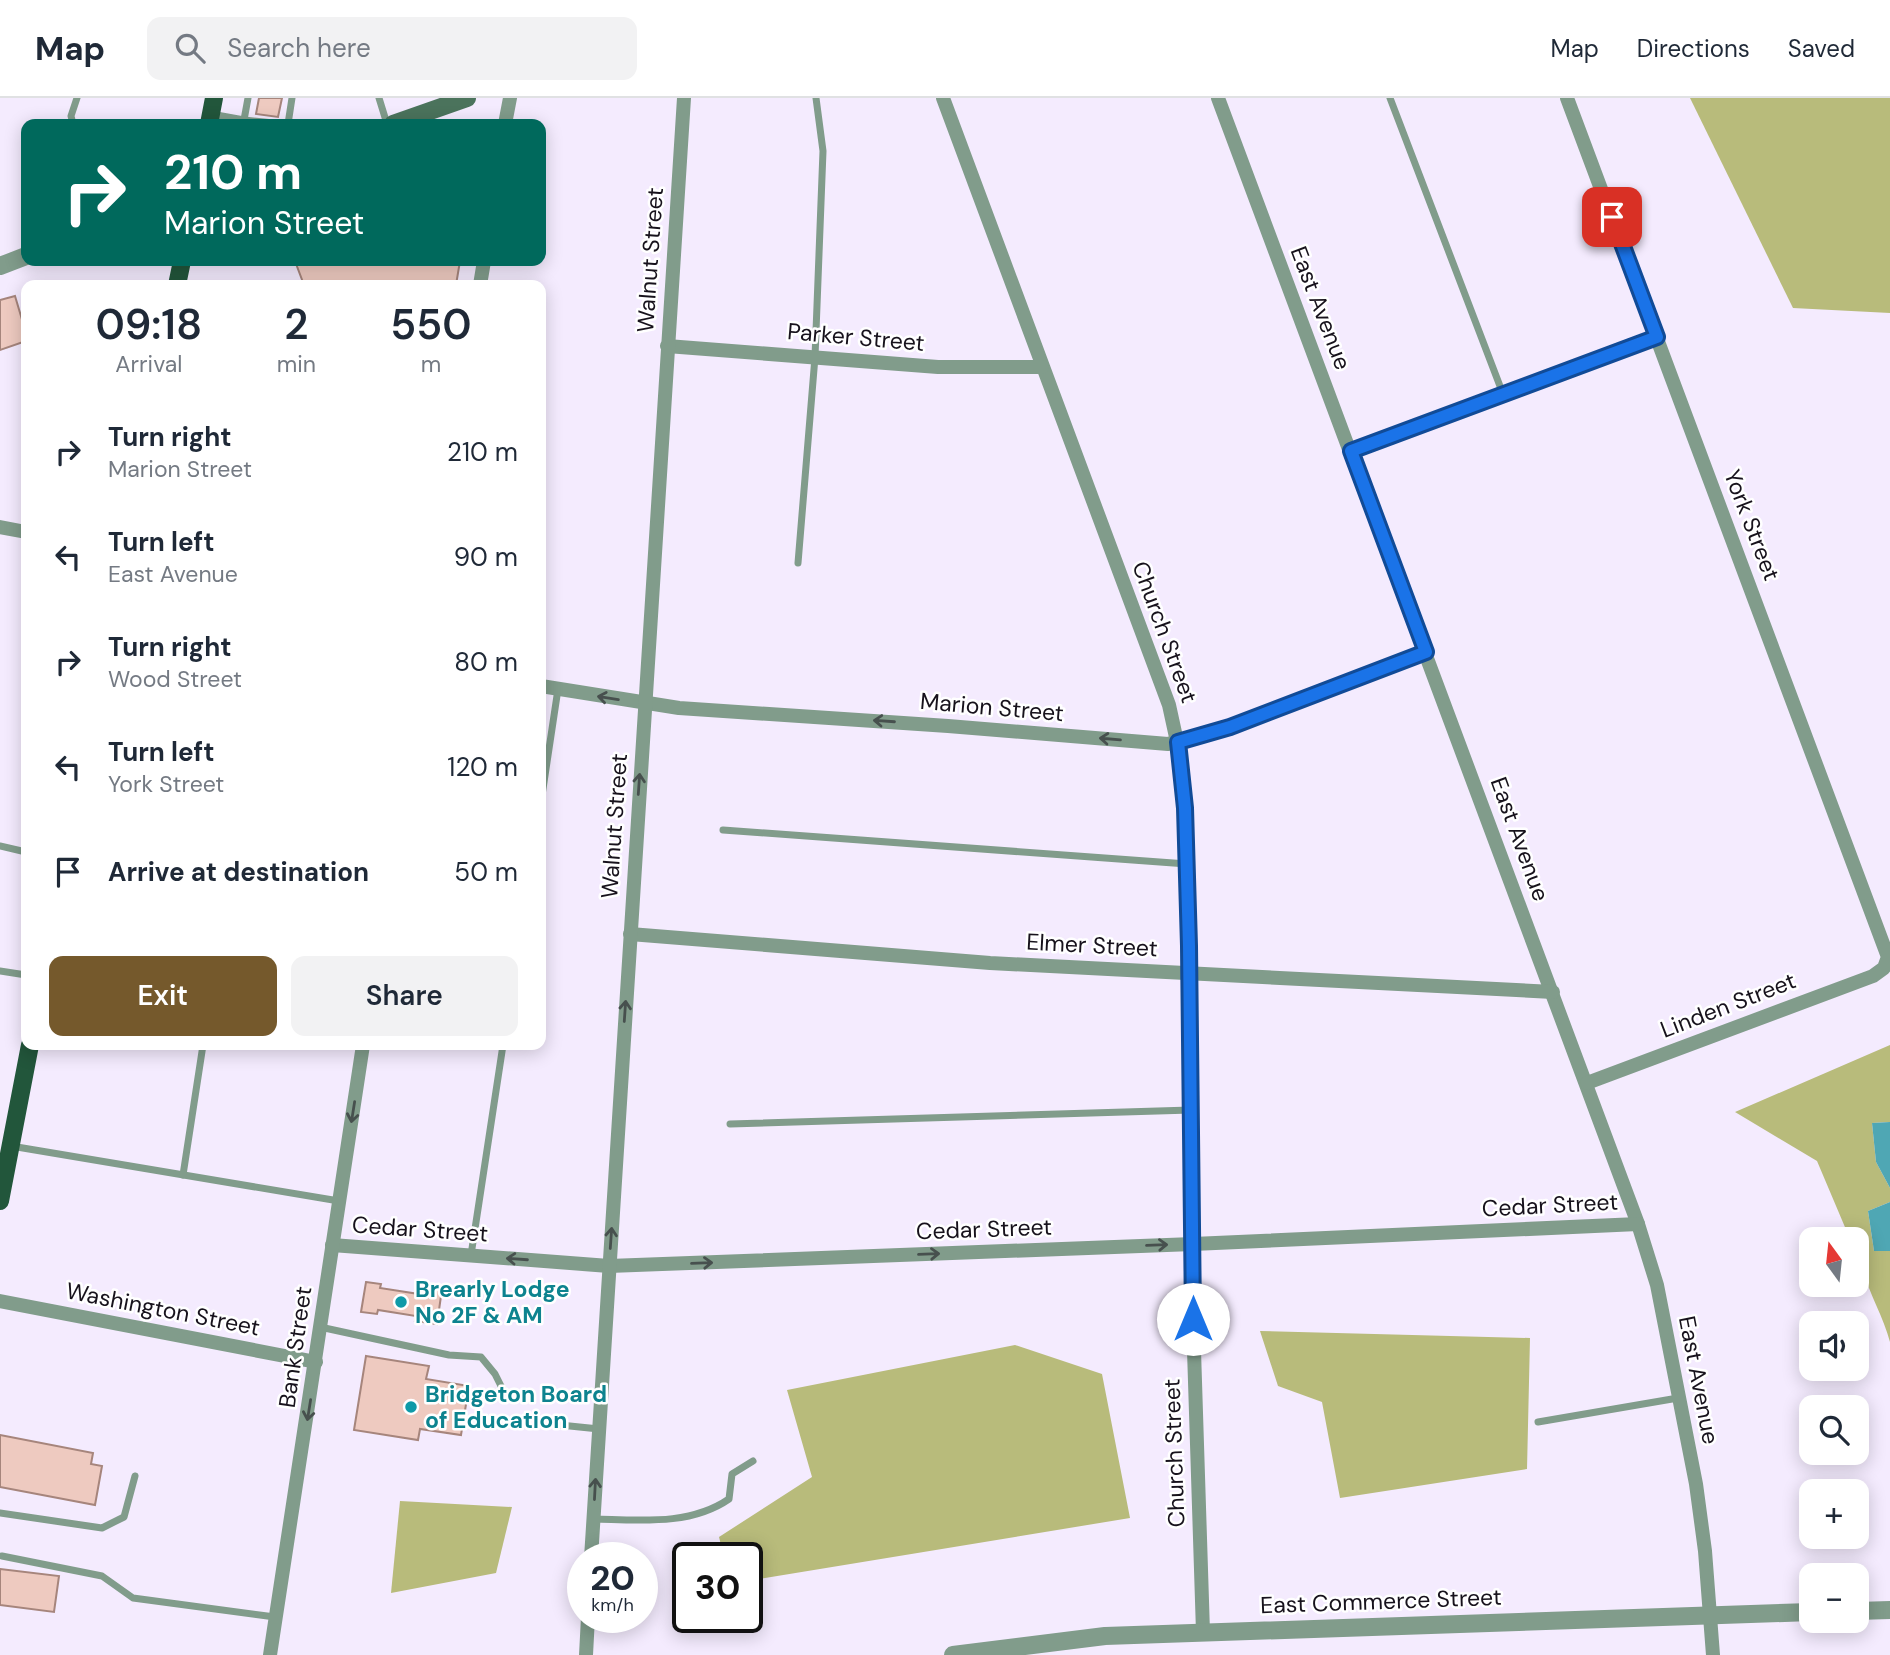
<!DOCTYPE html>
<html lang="en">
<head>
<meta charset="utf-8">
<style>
  :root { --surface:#fff; --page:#f2f2f3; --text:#1f2937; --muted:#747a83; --line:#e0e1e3; --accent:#75592c }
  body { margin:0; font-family:"DM Sans",sans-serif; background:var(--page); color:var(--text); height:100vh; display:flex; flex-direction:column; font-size:26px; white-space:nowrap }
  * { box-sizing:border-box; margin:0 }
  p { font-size:23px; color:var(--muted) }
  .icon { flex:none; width:38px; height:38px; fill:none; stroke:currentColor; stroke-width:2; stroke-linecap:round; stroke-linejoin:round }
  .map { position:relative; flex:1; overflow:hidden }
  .sheet { position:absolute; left:21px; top:182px; width:525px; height:770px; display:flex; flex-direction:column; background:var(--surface); border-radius:14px; box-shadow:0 4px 18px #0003 }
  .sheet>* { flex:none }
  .top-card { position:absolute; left:21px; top:21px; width:525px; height:147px; border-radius:14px; box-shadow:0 4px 18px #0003; background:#00695c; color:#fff; overflow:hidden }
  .needle { width:46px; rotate:345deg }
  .fabs { position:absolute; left:1799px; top:1129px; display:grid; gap:14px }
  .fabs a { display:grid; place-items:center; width:70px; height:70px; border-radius:14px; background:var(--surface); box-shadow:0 4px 18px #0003; font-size:35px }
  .speed { position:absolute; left:567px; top:1444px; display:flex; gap:14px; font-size:35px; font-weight:700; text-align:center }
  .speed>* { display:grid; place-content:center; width:91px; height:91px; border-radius:50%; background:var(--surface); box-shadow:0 4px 18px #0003; line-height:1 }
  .speed small { font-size:18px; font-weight:400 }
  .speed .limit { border:4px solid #111; border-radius:10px; background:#fff; color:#111 }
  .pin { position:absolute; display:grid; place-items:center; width:60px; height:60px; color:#fff; margin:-30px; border-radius:14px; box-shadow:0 4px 10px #0006 }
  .me { position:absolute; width:77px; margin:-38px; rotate:0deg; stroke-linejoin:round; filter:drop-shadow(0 0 5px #0008) }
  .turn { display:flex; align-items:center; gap:24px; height:147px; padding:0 28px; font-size:32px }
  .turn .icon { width:91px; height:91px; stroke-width:2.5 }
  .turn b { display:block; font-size:49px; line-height:60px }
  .eta { display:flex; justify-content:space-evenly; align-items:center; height:119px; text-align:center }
  .eta b { font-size:42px; font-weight:600; line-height:49px }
  .button { display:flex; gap:14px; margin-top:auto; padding:14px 28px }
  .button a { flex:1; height:80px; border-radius:14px; background:var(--accent); color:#fff; font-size:28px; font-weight:600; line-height:80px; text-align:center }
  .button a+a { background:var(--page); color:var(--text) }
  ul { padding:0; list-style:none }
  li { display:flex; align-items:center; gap:21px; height:105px; padding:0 28px }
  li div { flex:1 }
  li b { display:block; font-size:26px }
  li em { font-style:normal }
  header { display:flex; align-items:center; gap:42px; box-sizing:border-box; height:98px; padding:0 35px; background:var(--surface); border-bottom:2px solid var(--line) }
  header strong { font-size:33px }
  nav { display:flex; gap:38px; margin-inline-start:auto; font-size:24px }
  .search { width:490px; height:63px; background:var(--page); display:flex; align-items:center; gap:18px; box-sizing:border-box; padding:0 24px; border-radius:14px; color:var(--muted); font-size:26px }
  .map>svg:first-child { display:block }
  .forest { fill:#b8bb7b }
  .water { fill:#4fa7b4 }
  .building { fill:#eecac0; stroke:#a6857c; stroke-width:2 }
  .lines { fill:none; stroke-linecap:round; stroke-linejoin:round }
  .service { stroke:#819c8b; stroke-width:7 }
  .minor { stroke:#819c8b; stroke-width:14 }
  .tertiary { stroke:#819c8b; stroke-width:18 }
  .secondary { stroke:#4b735c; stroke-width:18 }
  .primary { stroke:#22563b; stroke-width:18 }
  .oneway { stroke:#47504e }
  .route-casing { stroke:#114b97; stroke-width:18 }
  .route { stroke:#1a73e8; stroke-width:12 }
  .culture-dot { fill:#0f9aa8; stroke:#fff; stroke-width:2.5 }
  .labels { text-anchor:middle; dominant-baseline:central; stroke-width:5; stroke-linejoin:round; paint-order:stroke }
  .street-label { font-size:23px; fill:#17121c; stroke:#fff }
  .culture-label { font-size:23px; font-weight:bold; fill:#0d838f; stroke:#fff; text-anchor:start }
</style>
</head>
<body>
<header>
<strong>Map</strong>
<div class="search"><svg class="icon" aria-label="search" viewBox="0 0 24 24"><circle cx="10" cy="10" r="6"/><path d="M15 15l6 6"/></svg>Search here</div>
<nav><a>Map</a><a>Directions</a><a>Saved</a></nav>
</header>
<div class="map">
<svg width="1890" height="1557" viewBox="0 0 1890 1557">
  <rect width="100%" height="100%" fill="#f4ebfe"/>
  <g class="forest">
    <polygon points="1690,0 1890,0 1890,215 1793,210"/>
    <path d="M1890,947V1024L1872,1025L1876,1064L1890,1090V1104L1868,1113L1874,1153H1890V1244C1881,1210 1857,1176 1857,1141H1850L1817,1063L1735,1014Z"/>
    <polygon points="1260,1233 1530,1240 1527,1371 1340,1400 1322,1304 1278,1288"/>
    <polygon points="1015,1247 1102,1276 1130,1420 747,1483 747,1460 724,1459 719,1439 812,1379 787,1292"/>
    <polygon points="400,1403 512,1409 496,1475 391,1495"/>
  </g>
  <g class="water">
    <polygon points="1890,1024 1890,1090 1876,1064 1872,1025"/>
    <polygon points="1890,1104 1890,1153 1874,1153 1868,1113"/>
  </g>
  <g class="building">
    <polygon points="259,0 282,0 278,19 256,16"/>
    <polygon points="295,163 460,163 456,187 304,187"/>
    <polygon points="15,198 26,235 26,243 0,252 0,202"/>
    <polygon points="366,1184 381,1186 380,1190 419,1196 420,1188 442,1191 437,1226 415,1223 416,1218 378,1212 377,1216 361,1214"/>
    <polygon points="366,1258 429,1268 426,1281 469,1288 461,1337 420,1331 418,1342 354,1332"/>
    <polygon points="0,1337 93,1355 91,1366 102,1368 95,1407 0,1389"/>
    <polygon points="0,1471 59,1478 54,1514 0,1507"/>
  </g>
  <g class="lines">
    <g class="service">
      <polyline points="379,0 387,26"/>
      <polyline points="1390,0 1503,296"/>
      <polyline points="211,16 244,22 248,0"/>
      <polyline points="244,22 284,26"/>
      <polyline points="73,26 71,18 77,0"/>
      <polyline points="288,26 292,0"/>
      <polyline points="798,465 815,259 823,53 816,0"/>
      <polyline points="541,704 558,591"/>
      <polyline points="723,732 1187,766"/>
      <polyline points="0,748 26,754"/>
      <polyline points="0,873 26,877"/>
      <polyline points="730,1026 1191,1012"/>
      <polyline points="11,1048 339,1103"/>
      <polyline points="183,1077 203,947"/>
      <polyline points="471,1157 503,947"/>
      <polyline points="320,1229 449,1257 481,1259 495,1276 504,1294"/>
      <polyline points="1538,1324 1678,1300"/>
      <polyline points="560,1327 599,1331"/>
      <polyline points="0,1415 102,1430 124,1419 135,1378"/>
      <path d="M594,1421C639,1422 690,1428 729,1401L732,1376L753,1363"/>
      <polyline points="2,1458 102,1478 133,1500 275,1519"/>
    </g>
    <g class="minor">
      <polyline points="943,0 1169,607 1181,662 1185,710 1190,875 1193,1221 1203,1534"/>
      <polyline points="1218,0 1638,1126 1657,1187 1696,1386 1705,1453 1713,1557"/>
      <polyline points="1567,0 1888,859 1884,870 1873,878 1587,985"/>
      <polyline points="505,26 510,0"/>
      <polyline points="480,187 484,163"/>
      <polyline points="667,248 938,269 1042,269"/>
      <polyline points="1351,353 1657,239"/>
      <polyline points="0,429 26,434"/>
      <polyline points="541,588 679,610 948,628 1168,646 1230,629 1426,554"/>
      <polyline points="630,836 990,865 1553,894"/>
      <polyline points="332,1147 609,1168 1193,1146 1638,1126"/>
      <polyline points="0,1203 316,1264"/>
      <polyline points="591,1460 684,0"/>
      <polyline points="270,1557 363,947"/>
      <polyline points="586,1557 588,1519"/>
    </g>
    <g class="tertiary">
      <polyline points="0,168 26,158"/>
      <polyline points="1857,1513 1890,1512"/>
      <polyline points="953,1557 1105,1538 1811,1514"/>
    </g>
    <polyline class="secondary" points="393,26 467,0"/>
    <g class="primary">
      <polyline points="209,26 214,0"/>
      <polyline points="177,187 182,163"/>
      <polyline points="0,1103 30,947"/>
    </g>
  </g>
  <defs><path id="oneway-shaft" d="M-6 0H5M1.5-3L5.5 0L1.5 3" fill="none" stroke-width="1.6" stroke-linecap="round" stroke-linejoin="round" transform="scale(1.75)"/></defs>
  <g class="oneway">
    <use href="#oneway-shaft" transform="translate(608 600) rotate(-171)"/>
    <use href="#oneway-shaft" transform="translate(884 623) rotate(-176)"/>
    <use href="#oneway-shaft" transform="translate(1110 641) rotate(-175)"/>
    <use href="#oneway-shaft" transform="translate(639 686) rotate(-86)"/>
    <use href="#oneway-shaft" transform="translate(625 913) rotate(-86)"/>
    <use href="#oneway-shaft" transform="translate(353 1014) rotate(99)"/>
    <use href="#oneway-shaft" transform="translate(611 1140) rotate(-86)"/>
    <use href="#oneway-shaft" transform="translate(1157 1147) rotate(-2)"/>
    <use href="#oneway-shaft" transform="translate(929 1156) rotate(-2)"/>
    <use href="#oneway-shaft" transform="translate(517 1161) rotate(-176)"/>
    <use href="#oneway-shaft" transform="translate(702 1165) rotate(-2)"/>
    <use href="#oneway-shaft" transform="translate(309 1312) rotate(99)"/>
    <use href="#oneway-shaft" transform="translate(595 1391) rotate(-87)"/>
  </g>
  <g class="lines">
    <g class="route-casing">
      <polyline id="route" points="1193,1221 1189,848 1185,710 1178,644 1230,629 1426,554 1351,353 1657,239 1612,119"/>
    </g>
    <use href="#route" class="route"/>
  </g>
  <g class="culture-dot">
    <circle cx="401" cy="1204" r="7"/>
    <circle cx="411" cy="1309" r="7"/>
  </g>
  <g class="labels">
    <g class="street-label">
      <text transform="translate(650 162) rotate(-86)">Walnut Street</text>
      <text transform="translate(1321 210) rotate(69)">East Avenue</text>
      <text transform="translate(856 239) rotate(5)">Parker Street</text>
      <text transform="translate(1752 427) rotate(69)">York Street</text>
      <text transform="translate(1165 534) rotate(70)">Church Street</text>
      <text transform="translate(992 609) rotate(5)">Marion Street</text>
      <text transform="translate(614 728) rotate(-86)">Walnut Street</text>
      <text transform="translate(1520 741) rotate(70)">East Avenue</text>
      <text transform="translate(1092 847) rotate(3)">Elmer Street</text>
      <text transform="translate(1728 907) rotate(-21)">Linden Street</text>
      <text transform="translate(1550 1107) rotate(-3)">Cedar Street</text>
      <text transform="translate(420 1131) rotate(4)">Cedar Street</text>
      <text transform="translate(984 1131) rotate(-2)">Cedar Street</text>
      <text transform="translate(163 1211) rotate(11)">Washington Street</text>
      <text transform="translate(295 1249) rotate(-82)">Bank Street</text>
      <text transform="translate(1699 1282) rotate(79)">East Avenue</text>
      <text transform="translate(1174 1355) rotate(-92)">Church Street</text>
      <text transform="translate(1381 1503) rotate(-2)">East Commerce Street</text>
    </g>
    <g class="culture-label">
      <text x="415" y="1191">Brearly Lodge<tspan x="415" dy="26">No 2F &amp; AM</tspan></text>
      <text x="425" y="1296">Bridgeton Board<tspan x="425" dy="26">of Education</tspan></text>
    </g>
  </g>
</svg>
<div class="fabs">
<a><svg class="needle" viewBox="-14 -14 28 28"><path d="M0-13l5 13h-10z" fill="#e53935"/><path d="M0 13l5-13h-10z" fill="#747a83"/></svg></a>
<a><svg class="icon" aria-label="sound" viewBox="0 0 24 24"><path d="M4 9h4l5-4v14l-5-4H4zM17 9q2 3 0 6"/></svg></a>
<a><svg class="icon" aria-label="search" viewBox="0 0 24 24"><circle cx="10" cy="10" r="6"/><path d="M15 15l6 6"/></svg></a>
<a>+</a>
<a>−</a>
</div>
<div class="speed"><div>20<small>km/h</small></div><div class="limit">30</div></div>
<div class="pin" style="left:1612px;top:119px;background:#d93025"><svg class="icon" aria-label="arrive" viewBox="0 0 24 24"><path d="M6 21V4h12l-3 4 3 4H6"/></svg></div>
<svg class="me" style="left:1193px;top:1221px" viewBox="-20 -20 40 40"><circle r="19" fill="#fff"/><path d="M0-13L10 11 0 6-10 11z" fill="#1a73e8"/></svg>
<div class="top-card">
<div class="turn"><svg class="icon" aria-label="right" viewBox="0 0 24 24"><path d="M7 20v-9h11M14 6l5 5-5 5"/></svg><div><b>210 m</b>Marion Street</div></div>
</div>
<section class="sheet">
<div class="eta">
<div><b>09:18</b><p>Arrival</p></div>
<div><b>2</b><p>min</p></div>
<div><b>550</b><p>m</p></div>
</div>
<ul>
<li><svg class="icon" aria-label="right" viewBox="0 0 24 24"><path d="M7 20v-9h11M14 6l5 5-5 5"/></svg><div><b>Turn right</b><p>Marion Street</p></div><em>210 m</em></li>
<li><svg class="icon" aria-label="left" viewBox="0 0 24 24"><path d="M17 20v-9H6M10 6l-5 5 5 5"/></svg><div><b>Turn left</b><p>East Avenue</p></div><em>90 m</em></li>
<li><svg class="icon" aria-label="right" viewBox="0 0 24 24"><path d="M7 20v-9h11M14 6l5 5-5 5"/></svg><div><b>Turn right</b><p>Wood Street</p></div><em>80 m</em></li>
<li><svg class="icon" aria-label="left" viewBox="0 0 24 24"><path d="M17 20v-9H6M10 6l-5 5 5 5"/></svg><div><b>Turn left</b><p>York Street</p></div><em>120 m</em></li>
<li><svg class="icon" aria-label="arrive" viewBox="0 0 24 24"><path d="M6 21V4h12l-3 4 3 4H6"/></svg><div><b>Arrive at destination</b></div><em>50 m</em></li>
</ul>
<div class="button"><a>Exit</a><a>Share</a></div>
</section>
</div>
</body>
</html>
